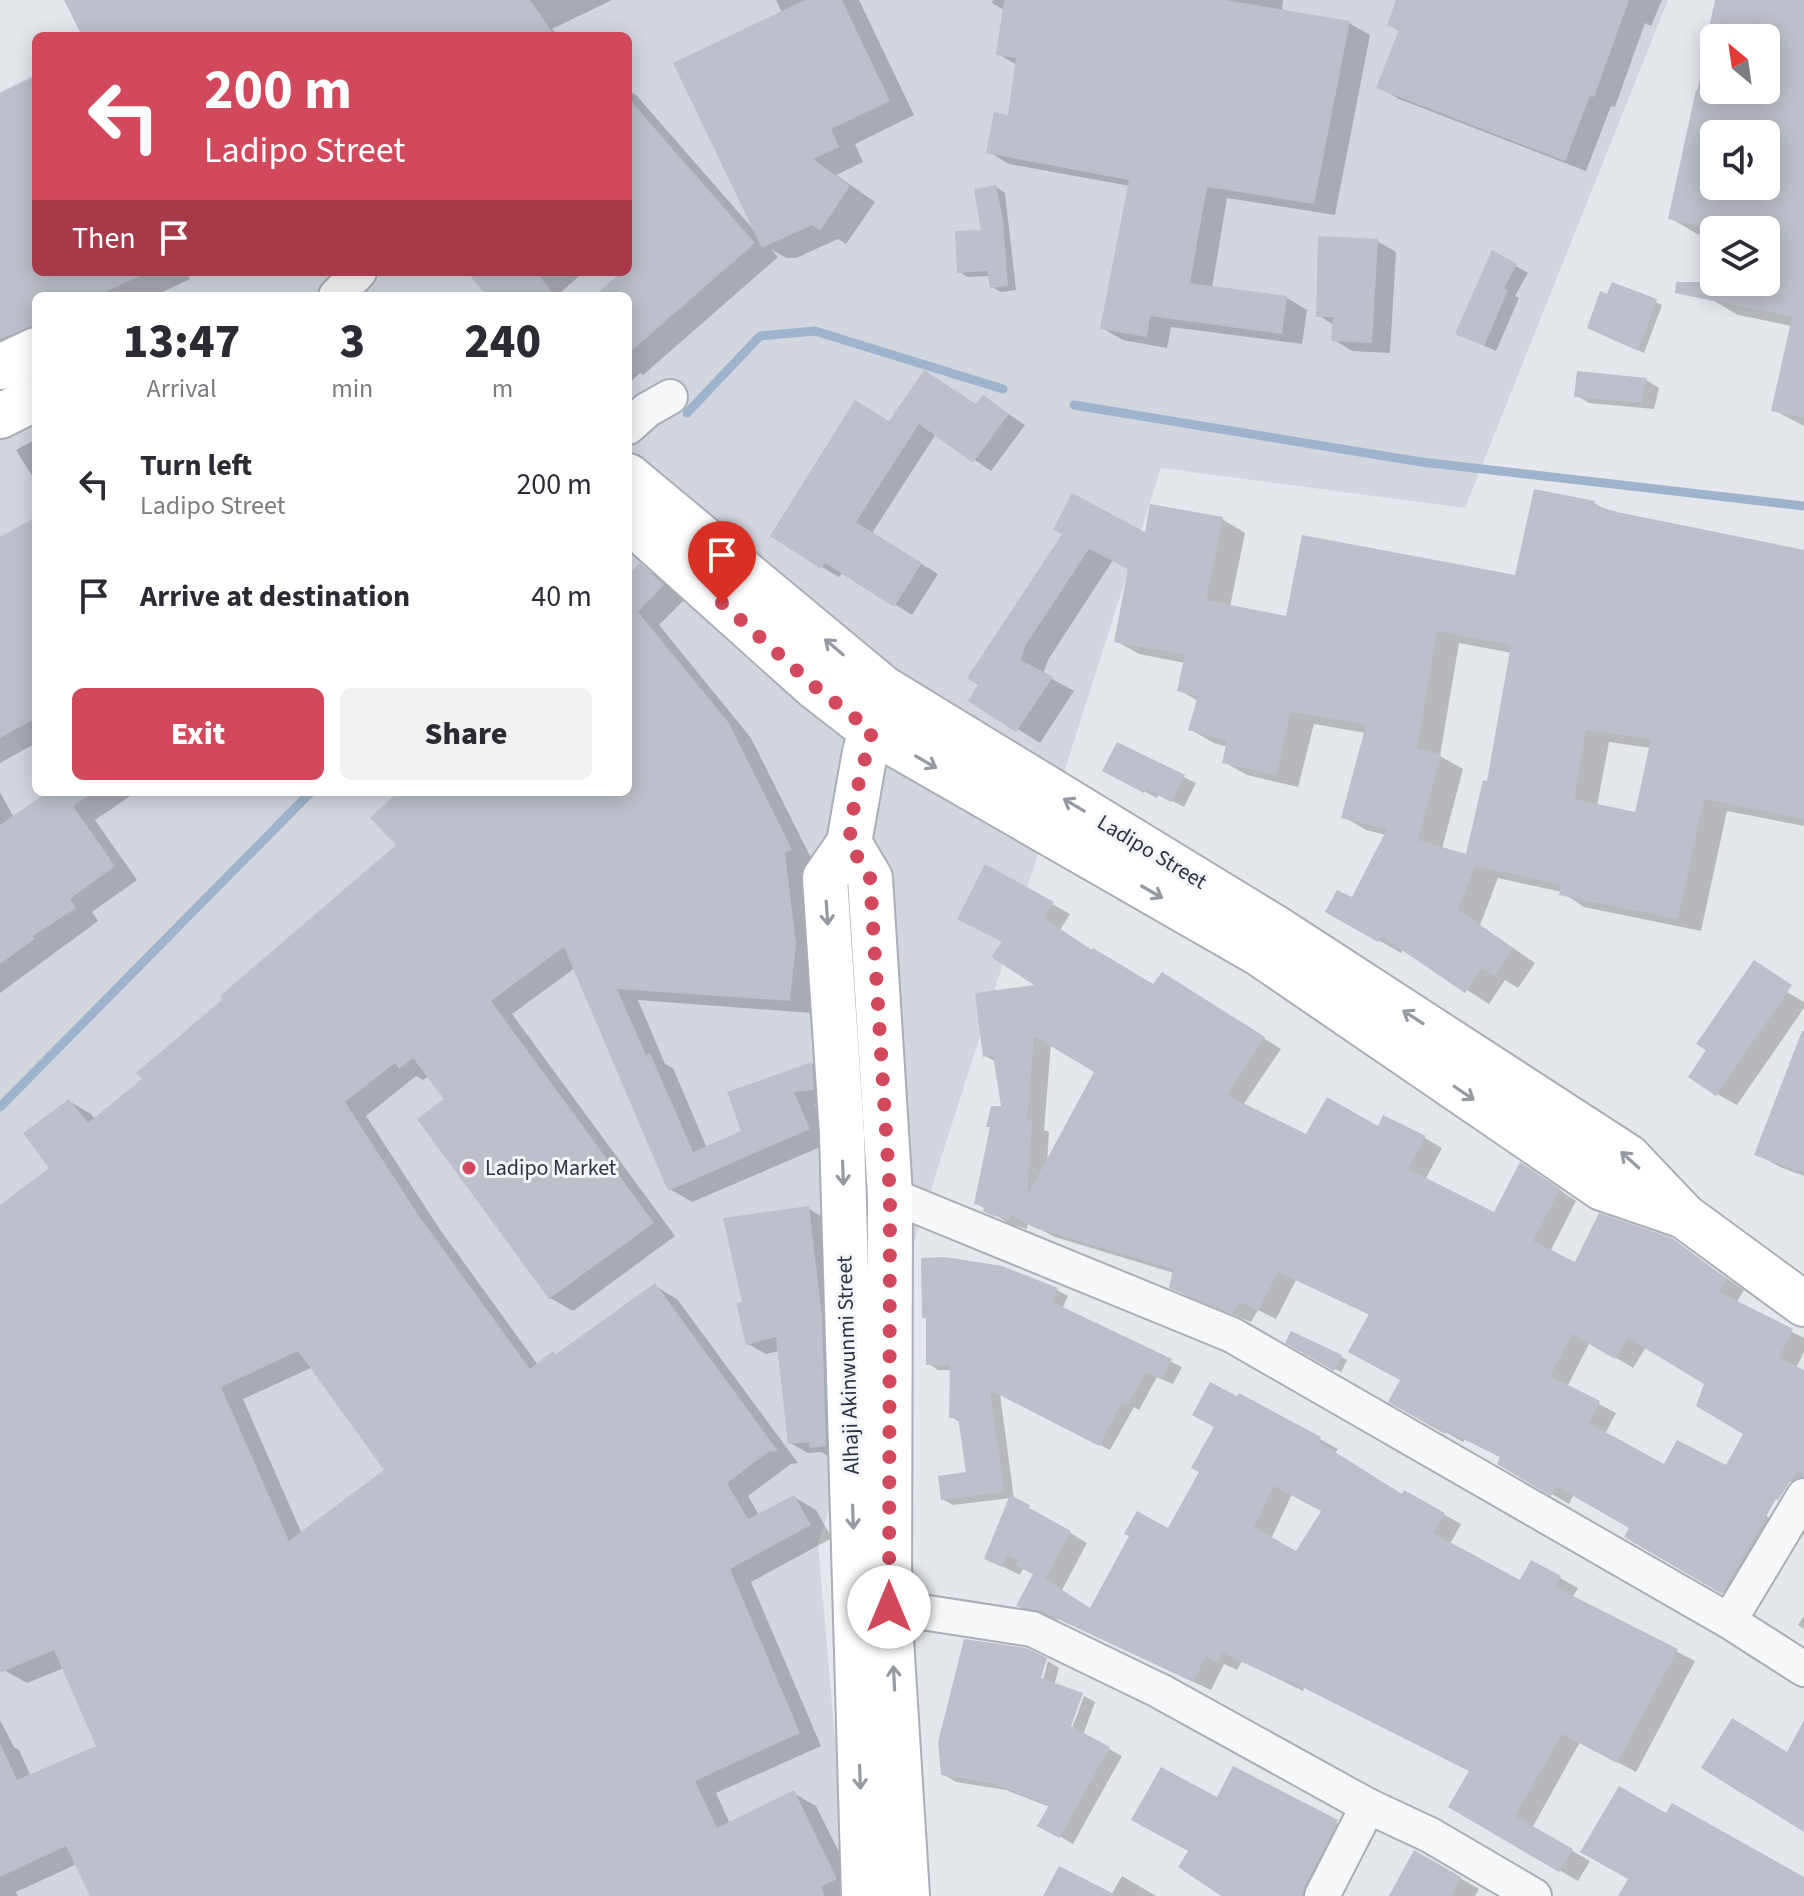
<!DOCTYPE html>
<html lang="en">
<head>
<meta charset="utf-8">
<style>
  :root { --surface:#fff; --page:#f2f2f3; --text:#2b2b33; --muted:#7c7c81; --accent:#d1495b }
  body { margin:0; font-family:"Source Sans 3",sans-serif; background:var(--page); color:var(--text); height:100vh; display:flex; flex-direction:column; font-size:30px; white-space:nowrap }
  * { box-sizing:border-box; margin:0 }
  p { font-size:26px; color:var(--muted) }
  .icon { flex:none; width:44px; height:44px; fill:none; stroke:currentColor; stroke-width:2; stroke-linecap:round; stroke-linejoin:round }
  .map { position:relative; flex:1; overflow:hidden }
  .drawer { position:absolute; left:32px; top:292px; width:600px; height:504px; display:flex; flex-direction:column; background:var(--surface); border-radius:12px; box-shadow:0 4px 20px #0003 }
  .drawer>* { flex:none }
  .guide { position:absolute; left:32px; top:32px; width:600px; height:244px; border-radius:12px; box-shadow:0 4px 20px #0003; background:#d1495b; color:#fff; overflow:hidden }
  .needle { width:52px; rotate:331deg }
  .buttons { position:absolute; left:1700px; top:24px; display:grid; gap:16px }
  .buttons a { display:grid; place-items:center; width:80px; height:80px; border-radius:12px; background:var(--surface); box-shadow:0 4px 20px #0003; font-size:40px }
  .pin { position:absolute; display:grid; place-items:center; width:68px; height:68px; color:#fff; margin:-82px -34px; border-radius:50% 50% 50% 0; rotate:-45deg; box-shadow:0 0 8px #0007 }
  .pin .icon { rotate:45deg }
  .me { position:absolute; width:88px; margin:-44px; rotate:0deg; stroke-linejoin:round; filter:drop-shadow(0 0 6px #0008) }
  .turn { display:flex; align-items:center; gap:28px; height:168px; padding:0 40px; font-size:36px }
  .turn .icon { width:104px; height:104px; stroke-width:2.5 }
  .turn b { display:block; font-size:56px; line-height:68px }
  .then { display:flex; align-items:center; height:76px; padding:0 40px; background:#0003; gap:16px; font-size:30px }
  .eta { display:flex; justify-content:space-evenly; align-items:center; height:136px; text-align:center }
  .eta b { font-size:48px; font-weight:800; line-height:56px }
  .action { display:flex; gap:16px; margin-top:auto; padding:16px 40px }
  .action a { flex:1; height:92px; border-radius:12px; background:var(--accent); color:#fff; font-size:32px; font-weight:800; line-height:92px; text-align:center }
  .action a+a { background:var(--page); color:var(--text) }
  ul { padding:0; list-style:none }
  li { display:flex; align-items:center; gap:24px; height:112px; padding:0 40px }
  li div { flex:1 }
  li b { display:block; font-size:30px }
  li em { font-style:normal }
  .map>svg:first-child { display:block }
  .built { fill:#d2d6de; fill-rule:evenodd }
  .shadow { fill:#0003; fill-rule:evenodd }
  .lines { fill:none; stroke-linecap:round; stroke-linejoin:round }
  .stream { stroke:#9fb4cc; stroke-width:9 }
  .building { fill:#bbc0ca; fill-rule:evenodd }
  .street-casing { stroke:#a9aeb7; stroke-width:38 }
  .secondary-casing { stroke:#a9aeb7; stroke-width:48 }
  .street { stroke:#f7f8fa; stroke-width:34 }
  .secondary { stroke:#fff; stroke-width:44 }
  .oneway { stroke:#959aa2 }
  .route { stroke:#d1495b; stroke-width:14; stroke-dasharray:0 25.2 }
  .poi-dot { fill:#d1495b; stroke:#f4f6f9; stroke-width:3 }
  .labels { text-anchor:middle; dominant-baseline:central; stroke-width:6; stroke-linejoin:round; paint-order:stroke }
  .street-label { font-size:22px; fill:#2b3445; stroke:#f4f6f9 }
  .poi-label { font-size:22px; fill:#2b3445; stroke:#f4f6f9; text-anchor:start }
</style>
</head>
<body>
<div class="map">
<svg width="1804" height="1896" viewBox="0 0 1804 1896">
  <rect width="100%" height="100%" fill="#e4e7ec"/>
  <path class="built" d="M188,0H1668L1465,508L1161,468L818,1544L849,1896H0V92L36,74V272H628V36H114ZM36,296H628V792H36Z"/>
  <g class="shadow">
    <polygon points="67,0 612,0 552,29 560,36 84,36"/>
    <polygon points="776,0 859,0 914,115 855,144 863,162 836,175 875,202 846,244 838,239 796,258 787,258 772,250 778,257 643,375 640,373 628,384 628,296 597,296 620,275 618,272 628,272 628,91 636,95 753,229 782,13"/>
    <polygon points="993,0 1283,0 1282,11 1349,23 1370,35 1335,215 1227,198 1212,288 1287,298 1307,310 1302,344 1171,327 1167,348 1123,340 1102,328 1130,186 1009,164 989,152 1010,117 1017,65 998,54 1004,10 992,3"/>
    <polygon points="1398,0 1662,0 1651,26 1645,23 1615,107 1611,106 1586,171 1399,99 1378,87 1400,31 1389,25"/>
    <path d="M1717,0H1804V426L1774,410L1792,326L1738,315L1711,299L1714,282H1766V230H1714V238L1697,234L1670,218ZM1714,38H1766V90H1714ZM1714,134H1766V186H1714Z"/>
    <polygon points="36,78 36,272 187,272 190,279 154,296 36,296 36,349 0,373 0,95"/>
    <polygon points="996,187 1005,193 1016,290 1001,292 992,287 990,276 968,277 959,272 983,232"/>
    <polygon points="1377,241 1396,252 1390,353 1352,351 1334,340 1334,325 1318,315"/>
    <polygon points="1493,253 1528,273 1515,296 1519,298 1496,351 1469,339"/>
    <polygon points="470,272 584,272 562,291 566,296 489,296"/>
    <polygon points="1613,284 1662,305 1644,353 1595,331"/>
    <polygon points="1646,380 1659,388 1654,409 1589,403 1576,395"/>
    <polygon points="983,397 1025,425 991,471 936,434 872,533 938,574 912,615 843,572 839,577 822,567 890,423 977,406"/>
    <polygon points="36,439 36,482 16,450"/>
    <path d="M1594,503L1607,511L1804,552V826L1727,811L1701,931L1584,907L1562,892L1498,878L1480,925L1535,963L1518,988L1505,980L1489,1004L1403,949L1401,953L1327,911L1353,899L1386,835L1366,830L1344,817L1366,733L1314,724L1298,787L1247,775L1224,762L1228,747L1214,743L1191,730L1198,701L1179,690L1185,663L1139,654L1116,641L1130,570L1113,560L1048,660L1043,674L1074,691L1040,743L971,700L1064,534L1146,535L1222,519L1245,533L1230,607L1288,618L1517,577ZM1459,643L1512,653L1489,783L1468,856L1442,849L1463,769L1440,756ZM1609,742L1651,748L1637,814L1597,806Z"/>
    <polygon points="36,519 36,743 0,763 0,539"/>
    <path d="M640,566L662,578L685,599L659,625L751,738L813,862L812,1013L638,1000L665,1064L673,1068L707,1148L743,1133L812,1064L834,1077L836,1102L815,1104L832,1142L692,1202L670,1189L575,968L512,1014L675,1236L573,1311L550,1298L447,1100L429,1076L423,1080L416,1076L366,1116L441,1231L538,1365L553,1354L557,1356L655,1286L677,1299L798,1463L791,1464L748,1496L759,1515L794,1497L816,1510L832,1538L751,1582L821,1746L716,1793L730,1824L793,1793L816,1806L859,1892L850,1896H89L92,1895L77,1864L16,1892L18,1896H0V1720L14,1747L19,1750L31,1777L99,1747L64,1668L27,1683L4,1670L0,1661V1207L52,1168L69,1101L91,1114L95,1119L145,1079L398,845L401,792H628V578ZM313,1367L387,1470L302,1534L243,1399Z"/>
    <polygon points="1104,770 1184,777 1196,783 1184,807 1158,794 1157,798"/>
    <polygon points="0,792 14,818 51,792 136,792 95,820 137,880 92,912 98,921 0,993"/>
    <path d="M986,867L1070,914L1060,930L1093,952L1154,986L1180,985L1281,1049L1243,1105L1307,1137L1379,1128L1425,1138L1442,1148L1425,1180L1495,1215L1538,1175L1576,1201L1550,1252L1576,1265L1671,1240L1744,1290L1736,1303L1804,1338V1352L1796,1368L1804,1372V1489L1736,1450L1745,1433L1707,1383L1646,1347L1633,1368L1590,1342L1567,1387L1616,1413L1605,1434L1665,1466L1727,1490L1783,1527L1740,1602L1627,1537L1632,1527L1574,1494L1569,1504L1499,1463L1502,1458L1465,1439L1463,1442L1391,1401L1402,1379L1370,1315L1296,1280L1276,1319L1258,1310L1251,1322L1189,1297L1171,1287L1174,1273L1055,1237L1028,1223L1027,1229L1010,1224L976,1203L1004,1108L996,1062L984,1055L1040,987L1004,942ZM1051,1044L1097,1072L1047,1163L1049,1132L1044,1130Z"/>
    <polygon points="1745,976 1787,992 1804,1002 1804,1008 1737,1105 1717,1094 1709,1050"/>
    <polygon points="1804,1031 1804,1176 1780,1167 1757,1154"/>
    <polygon points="809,1209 826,1219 830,1457 821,1452 808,1453 790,1443 779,1351 766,1354 748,1344 744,1303"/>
    <path d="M1057,1290L1068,1296L1062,1309L1182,1367L1173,1384L1157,1377L1139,1410L1134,1407L1110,1450L1000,1394L1014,1499L1087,1543L1062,1590L1091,1610L1169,1530L1320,1439L1338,1449L1335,1453L1403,1496L1405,1493L1461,1524L1450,1544L1520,1583L1532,1562L1578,1588L1572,1598L1695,1661L1636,1772L1580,1742L1532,1828L1590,1861L1578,1881L1451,1807L1471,1772L1304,1687L1303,1691L1242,1661L1237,1670L1224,1664L1211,1690L1061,1620L1036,1616L1018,1606L1035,1574L1024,1567L1020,1575L986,1558L1011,1498L953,1505L942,1499L969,1474L960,1422L951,1417L952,1370H938L928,1363ZM1292,1494L1324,1511L1297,1554L1271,1539Z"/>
    <polygon points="1288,1342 1341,1357 1347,1360 1341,1372"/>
    <polygon points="1804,1616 1804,1629 1798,1625"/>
    <polygon points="1048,1661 1059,1668 1054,1685 1066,1734 1069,1736 1084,1696 1095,1702 1083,1735 1122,1756 1073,1844 1040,1825 1050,1807 1006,1790 956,1782 943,1774 1037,1687 1041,1688"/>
    <polygon points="1234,1769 1354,1832 1321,1896 1224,1896 1191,1851"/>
    <polygon points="1415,1852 1479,1889 1475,1896 1391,1896"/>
    <polygon points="1122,1876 1156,1896 1045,1896 1111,1895"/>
  </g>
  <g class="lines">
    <g class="stream">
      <polyline points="1074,405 1421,462 1804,506"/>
      <polyline points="687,413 760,336 815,331 1003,389"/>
      <polyline points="0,1107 311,792"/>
    </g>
  </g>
  <g class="building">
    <polygon points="64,0 530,0 555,36 82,36"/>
    <polygon points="805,0 842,0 890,101 831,129 839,147 813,159 850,186 820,231 812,225 762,248 673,63"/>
    <polygon points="1004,0 1226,0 1350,21 1314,204 1207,187 1190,283 1287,296 1282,334 1150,316 1147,337 1100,329 1129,180 986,153 994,112 1008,115 1016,58 996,55"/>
    <polygon points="1396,0 1629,0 1594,97 1590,96 1565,161 1376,88 1399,30 1387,25"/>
    <path d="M1715,0H1804V418L1771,411L1792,317L1675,293L1676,282H1766V230H1714L1668,219L1696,90H1766V38H1707ZM1714,134H1766V186H1714Z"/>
    <polygon points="36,76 36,272 149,272 96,296 36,296 36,325 0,339 0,93"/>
    <polygon points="628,98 755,243 628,354 628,296 594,296 621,272 628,272"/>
    <polygon points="996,185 1003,220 1008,286 990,288 987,271 957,273 955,231 981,230 974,189"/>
    <polygon points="1318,236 1378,239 1372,343 1331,341 1333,317 1316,317"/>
    <polygon points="1492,250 1517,264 1504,288 1508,290 1484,346 1455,334"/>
    <polygon points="467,272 536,272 555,296 487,296"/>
    <polygon points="1612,282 1657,299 1638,351 1587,328 1600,291 1607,294"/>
    <polygon points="924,370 976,404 983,395 1009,414 973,463 919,424 856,522 922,563 894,607 825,563 821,569 770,536 855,400 889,421"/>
    <polygon points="1577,371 1647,378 1641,403 1574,397"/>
    <path d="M1534,489L1595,501L1594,505L1617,512L1804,550V819L1704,799L1678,919L1559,895L1561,885L1475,866L1458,910L1513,948L1494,976L1482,968L1465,993L1381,936L1378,942L1325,912L1337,890L1352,897L1387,829L1341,818L1366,725L1291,712L1276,775L1222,763L1227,741L1188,730L1198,696L1177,691L1185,655L1114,642L1128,569L1089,549L1025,646L1021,660L1053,677L1016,732L968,701L978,685L967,678L1062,534L1053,530L1072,493L1145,532L1150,504L1223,517L1206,600L1286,616L1302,535L1515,575ZM1437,631L1511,645L1487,781L1483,780L1466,854L1418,840L1441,754L1417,748ZM1586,730L1651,739L1635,812L1574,799Z"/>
    <polygon points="36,517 36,718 0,738 0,537"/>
    <path d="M640,563L664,585L638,612L729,723L792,850L785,853L796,944L790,1001L617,989L646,1055L650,1053L693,1152L741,1131L727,1092L812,1062L814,1090L794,1092L810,1129L668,1191L564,947L491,1001L654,1223L549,1299L417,1119L444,1099L413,1058L399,1069L395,1063L345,1102L419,1216L530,1369L553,1351L555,1355L655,1283L778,1451L768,1452L727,1483L748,1519L794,1495L811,1525L730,1569L800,1733L695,1781L717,1828L794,1790L837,1879L821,1887L825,1896H90L66,1846L0,1877V1743L17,1780L96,1746L54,1650L0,1673V1205L49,1168L23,1133L69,1099L88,1123L142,1079L136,1073L223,999L220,996L396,845L370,818L398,792H628V575ZM298,1351L384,1470L289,1541L221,1387Z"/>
    <polygon points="1117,742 1185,775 1171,802 1146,789 1144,793 1102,771"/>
    <polygon points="48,792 94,792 73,806 115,866 70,899 76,908 33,936 35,939 0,964 0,825"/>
    <path d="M985,864L1054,902L1044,918L1092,950L1093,948L1153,984L1162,972L1265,1037L1227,1095L1306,1134L1327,1097L1378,1126L1383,1115L1426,1136L1408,1169L1494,1212L1520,1162L1560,1189L1533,1241L1575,1262L1599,1213L1672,1238L1727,1279L1719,1292L1793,1329L1779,1358L1804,1370V1475L1797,1471L1778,1500L1776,1499L1722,1594L1624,1537L1629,1528L1556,1486L1551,1496L1497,1464L1500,1457L1447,1431L1445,1434L1388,1402L1400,1380L1348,1352L1369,1314L1278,1272L1258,1311L1240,1302L1233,1314L1169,1288L1173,1269L1035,1228L1011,1215L1010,1220L991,1215L983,1211L984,1207L974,1204L990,1127H986L991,1106H1001L993,1055L983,1057L975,993L1034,985L991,957L1002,942L957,919ZM1034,1036L1094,1072L1027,1196L1032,1120L1027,1121ZM1572,1334L1615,1359L1628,1338L1704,1384L1696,1406L1743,1434L1726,1465L1677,1440L1664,1464L1589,1423L1600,1401L1550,1376Z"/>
    <polygon points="1754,960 1792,985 1716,1096 1688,1077 1706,1050 1696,1044"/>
    <polygon points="1802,1031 1804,1031 1804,1173 1754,1155"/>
    <polygon points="809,1206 822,1316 826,1446 810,1448 809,1442 788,1444 776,1337 746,1345 736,1303 742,1302 723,1218"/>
    <polygon points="945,1257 1002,1266 1058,1288 1052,1302 1172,1359 1162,1380 1146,1372 1128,1405 1122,1402 1099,1446 990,1390 1004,1492 941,1500 938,1476 966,1472 958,1418 949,1418 950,1365 926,1365 926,1318 922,1318 921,1258"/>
    <polygon points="1291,1331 1342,1355 1334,1371 1285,1343"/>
    <path d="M1210,1382L1237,1396L1239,1393L1321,1437L1319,1442L1402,1494L1404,1490L1445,1513L1433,1533L1520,1580L1531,1560L1561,1576L1555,1587L1678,1649L1617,1763L1562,1734L1515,1816L1573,1849L1559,1872L1448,1807L1469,1771L1286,1679L1285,1682L1223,1653L1218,1662L1206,1656L1193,1682L1041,1611L1016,1606L1033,1574L1015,1565L1018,1560L1007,1556L1002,1567L984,1559L1010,1495L1030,1505L1029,1508L1071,1531L1045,1579L1090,1608L1129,1536L1124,1534L1137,1511L1168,1528L1199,1472L1191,1468L1214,1427L1192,1415ZM1274,1486L1321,1511L1296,1551L1254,1527Z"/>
    <polygon points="964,1639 1026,1648 1047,1658 1041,1678 1083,1693 1071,1726 1110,1747 1059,1838 1037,1826 1049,1805 991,1783 941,1775 938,1742"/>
    <polygon points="1732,1718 1787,1752 1804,1720 1804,1832 1701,1768"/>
    <polygon points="1233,1766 1338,1820 1304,1887 1302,1896 1221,1896 1178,1867 1188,1851 1131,1820 1161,1767 1217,1797"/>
    <polygon points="1619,1786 1666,1813 1672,1803 1804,1877 1804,1896 1618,1896 1628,1879 1580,1852"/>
    <polygon points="1414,1850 1461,1877 1451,1896 1389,1896"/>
    <polygon points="1059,1866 1118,1896 1043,1896"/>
  </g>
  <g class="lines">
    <g class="street-casing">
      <g id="street">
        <polyline points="336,296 359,272"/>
        <polyline points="628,427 647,410 670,397"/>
        <polyline points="890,1195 1232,1335 1729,1621 1804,1669"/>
        <polyline points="889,1607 1032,1629 1160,1691 1368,1806 1430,1835 1534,1896"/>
        <polyline points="1729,1621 1804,1496"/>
        <polyline points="1322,1896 1368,1806"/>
      </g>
    </g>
    <g class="secondary-casing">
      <g id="secondary">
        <polyline points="0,367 36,350"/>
        <polyline points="0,416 36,398"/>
        <polyline points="628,476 883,688 1274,927 1628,1157 1684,1216 1804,1304"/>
        <polyline points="628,519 814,686 872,731 1260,954 1602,1188 1678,1214"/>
        <polyline points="849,843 870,878 890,1195 889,1607 907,1896"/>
        <polyline points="864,1896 842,1134 825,878 849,843 865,752 878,706"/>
      </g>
    </g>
    <use href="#street" class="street"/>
    <use href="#secondary" class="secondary"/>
  </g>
  <defs><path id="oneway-shaft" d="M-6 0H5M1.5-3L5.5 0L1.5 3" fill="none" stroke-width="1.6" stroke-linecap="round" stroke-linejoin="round" transform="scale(2)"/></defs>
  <g class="oneway">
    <use href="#oneway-shaft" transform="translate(834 647) rotate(-140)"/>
    <use href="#oneway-shaft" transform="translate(926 762) rotate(30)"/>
    <use href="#oneway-shaft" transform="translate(1074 805) rotate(-149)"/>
    <use href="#oneway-shaft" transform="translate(1152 892) rotate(30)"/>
    <use href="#oneway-shaft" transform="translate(827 913) rotate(86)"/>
    <use href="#oneway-shaft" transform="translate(1413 1017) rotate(-147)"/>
    <use href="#oneway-shaft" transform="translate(1464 1093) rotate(34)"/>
    <use href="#oneway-shaft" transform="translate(1630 1160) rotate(-138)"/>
    <use href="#oneway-shaft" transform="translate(843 1173) rotate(88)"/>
    <use href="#oneway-shaft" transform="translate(853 1517) rotate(88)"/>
    <use href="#oneway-shaft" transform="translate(894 1678) rotate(-93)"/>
    <use href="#oneway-shaft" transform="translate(860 1777) rotate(88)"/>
  </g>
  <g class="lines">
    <polyline class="route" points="722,603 814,686 872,731 855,798 849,843 870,878 890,1195 889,1607"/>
  </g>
  <circle class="poi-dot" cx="469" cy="1168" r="8"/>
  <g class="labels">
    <g class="street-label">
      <text transform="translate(1152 852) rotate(31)">Ladipo Street</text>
      <text transform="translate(848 1365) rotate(-92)">Alhaji Akinwunmi Street</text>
    </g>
    <g class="poi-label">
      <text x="485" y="1168">Ladipo Market</text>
    </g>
  </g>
</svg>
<div class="buttons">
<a><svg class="needle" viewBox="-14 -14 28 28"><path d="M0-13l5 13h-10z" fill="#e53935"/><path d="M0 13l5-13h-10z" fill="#7c7c81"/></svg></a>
<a><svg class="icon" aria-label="sound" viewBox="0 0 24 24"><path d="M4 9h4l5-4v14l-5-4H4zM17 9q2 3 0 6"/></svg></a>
<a><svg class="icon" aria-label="layers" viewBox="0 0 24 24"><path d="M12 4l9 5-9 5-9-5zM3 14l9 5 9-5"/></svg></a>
</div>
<div class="pin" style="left:722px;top:603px;background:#d93025"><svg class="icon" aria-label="arrive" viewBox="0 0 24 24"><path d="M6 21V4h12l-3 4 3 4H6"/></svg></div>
<svg class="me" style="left:889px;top:1607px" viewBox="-20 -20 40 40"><circle r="19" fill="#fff"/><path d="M0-13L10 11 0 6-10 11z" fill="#d1495b"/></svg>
<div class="guide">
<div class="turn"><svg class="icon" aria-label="left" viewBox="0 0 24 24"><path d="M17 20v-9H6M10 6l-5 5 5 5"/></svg><div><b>200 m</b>Ladipo Street</div></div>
<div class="then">Then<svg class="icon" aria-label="arrive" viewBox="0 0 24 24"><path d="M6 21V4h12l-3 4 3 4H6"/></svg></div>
</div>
<section class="drawer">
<div class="eta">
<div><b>13:47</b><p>Arrival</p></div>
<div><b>3</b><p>min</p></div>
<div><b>240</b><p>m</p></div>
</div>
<ul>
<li><svg class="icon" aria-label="left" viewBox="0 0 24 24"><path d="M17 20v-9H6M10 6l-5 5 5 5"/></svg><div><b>Turn left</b><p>Ladipo Street</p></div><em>200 m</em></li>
<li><svg class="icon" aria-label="arrive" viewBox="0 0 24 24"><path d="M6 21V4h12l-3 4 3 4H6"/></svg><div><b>Arrive at destination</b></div><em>40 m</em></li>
</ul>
<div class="action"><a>Exit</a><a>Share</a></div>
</section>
</div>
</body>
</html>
